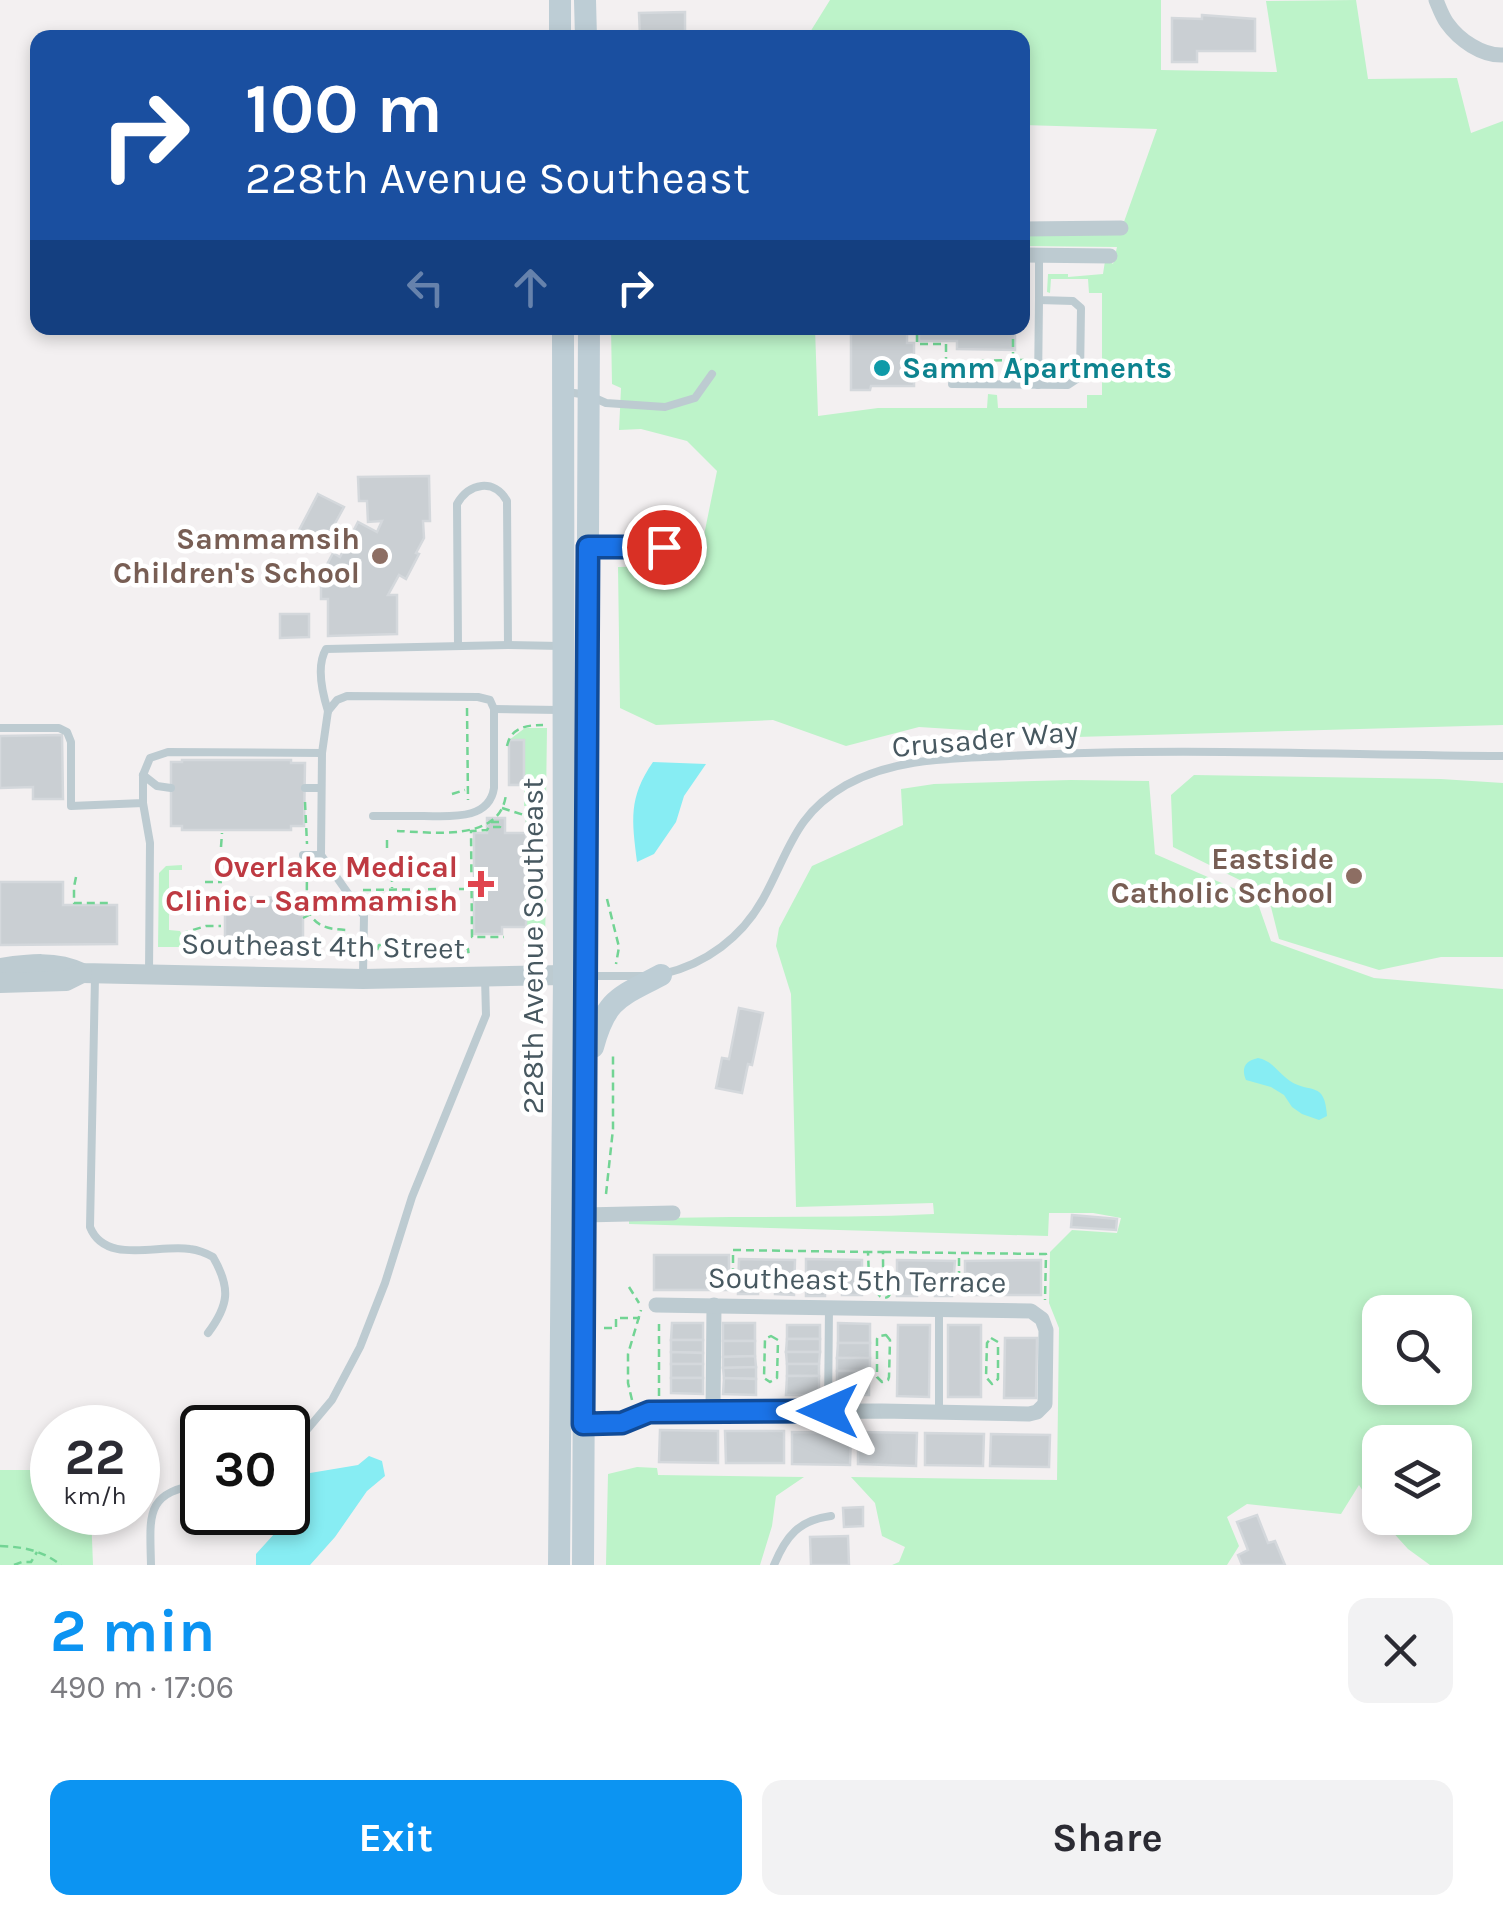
<!DOCTYPE html>
<html lang="en">
<head>
<meta charset="utf-8">
<style>
  :root { --surface:#fff; --page:#f2f2f3; --text:#2b2b33; --muted:#7c7c81; --accent:#0c94f2 }
  body { margin:0; font-family:Karla,sans-serif; background:var(--page); color:var(--text); height:100vh; display:flex; flex-direction:column; font-size:38px; white-space:nowrap }
  * { box-sizing:border-box; margin:0 }
  p { font-size:32px; color:var(--muted) }
  .icon { flex:none; width:55px; height:55px; fill:none; stroke:currentColor; stroke-width:2; stroke-linecap:round; stroke-linejoin:round }
  .map { position:relative; height:1565px; overflow:hidden }
  .drawer { display:flex; flex-direction:column; background:var(--surface); flex:1 }
  .drawer>* { flex:none }
  .banner { position:absolute; left:30px; top:30px; width:1000px; height:305px; border-radius:20px; box-shadow:0 5px 15px #0003; background:#1a4fa0; color:#fff; overflow:hidden }
  .tools { position:absolute; left:1362px; top:1295px; display:grid; gap:20px }
  .tools a { display:grid; place-items:center; width:110px; height:110px; border-radius:20px; background:var(--surface); box-shadow:0 5px 15px #0003; font-size:50px }
  .speed { position:absolute; left:30px; top:1405px; display:flex; gap:20px; font-size:50px; font-weight:700; text-align:center }
  .speed>* { display:grid; place-content:center; width:130px; height:130px; border-radius:50%; background:var(--surface); box-shadow:0 5px 15px #0003; line-height:1 }
  .speed small { font-size:25px; font-weight:400 }
  .speed .limit { border:5px solid #111; border-radius:15px; background:#fff; color:#111 }
  .pin { position:absolute; display:grid; place-items:center; width:85px; height:85px; color:#fff; margin:-42px; border:5px solid #fff; border-radius:50%; box-shadow:0 2px 10px #0007 }
  .me { position:absolute; width:110px; margin:-55px; rotate:270deg; stroke-linejoin:round; filter:drop-shadow(0 0 8px #0008) }
  .turn { display:flex; align-items:center; gap:35px; height:210px; padding:0 50px; font-size:45px }
  .turn .icon { width:130px; height:130px; stroke-width:2.5 }
  .turn b { display:block; font-size:70px; line-height:85px }
  .lanes { display:flex; align-items:center; height:95px; padding:0 50px; background:#0003; justify-content:center; gap:50px; direction:ltr }
  .lanes .off { opacity:.35 }
  .round { display:grid; place-items:center; flex:none; width:105px; height:105px; border-radius:20px; background:var(--page) }
  .headline { display:flex; align-items:center; justify-content:space-between; height:170px; padding:0 50px }
  h1 { font-size:60px; font-weight:700; line-height:75px; color:var(--accent) }
  .button { display:flex; gap:20px; margin-top:auto; padding:20px 50px }
  .button a { flex:1; height:115px; border-radius:20px; background:var(--accent); color:#fff; font-size:40px; font-weight:700; line-height:115px; text-align:center }
  .button a+a { background:var(--page); color:var(--text) }
  .map>svg:first-child { display:block }
  .green { fill:#bdf3c9; fill-rule:evenodd }
  .water { fill:#87edf3 }
  .building { fill:#cacfd3; stroke:#d4d8dc; stroke-width:2.5 }
  .lines { fill:none; stroke-linecap:round; stroke-linejoin:round }
  .path { stroke:#72d494; stroke-width:2.5; stroke-dasharray:8 5; stroke-linecap:butt }
  .service { stroke:#bdcbd1; stroke-width:8 }
  .minor { stroke:#bdcbd1; stroke-width:15 }
  .tertiary { stroke:#bdcbd1; stroke-width:20 }
  .secondary { stroke:#bdcdd5; stroke-width:22 }
  .route-casing { stroke:#114b97; stroke-width:25 }
  .route { stroke:#1a73e8; stroke-width:18 }
  .culture-dot { fill:#0f9aa8; stroke:#fff; stroke-width:4 }
  .education-dot { fill:#8d6e63; stroke:#fff; stroke-width:4 }
  .health-dot { fill:#e0444e; stroke:#fff; stroke-width:4 }
  .labels { text-anchor:middle; dominant-baseline:central; stroke-width:9; stroke-linejoin:round; paint-order:stroke }
  .culture-label { font-size:30px; font-weight:bold; fill:#0d838f; stroke:#fff; text-anchor:start }
  .education-label { font-size:30px; font-weight:bold; fill:#785e54; stroke:#fff; text-anchor:end }
  .street-label { font-size:30px; fill:#475860; stroke:#fff }
  .health-label { font-size:30px; font-weight:bold; fill:#be3a42; stroke:#fff; text-anchor:end }
</style>
</head>
<body>
<div class="map">
<svg width="1503" height="1565" viewBox="0 0 1503 1565">
  <rect width="100%" height="100%" fill="#f3f0f1"/>
  <g class="green">
    <polygon points="830,0 1161,0 1161,70 1277,72 1266,1 1356,0 1368,79 1457,78 1471,133 1503,121 1503,725 1076,737 919,727 846,746 773,720 656,725 620,708 618,567 652,566 701,550 717,471 687,441 641,429 619,430 621,388 612,384 611,328 815,328 818,416 878,408 987,408 988,394 997,395 998,408 1087,408 1087,395 1102,395 1102,293 1089,293 1088,279 1051,279 1050,293 1047,292 1048,274 1068,274 1068,277 1103,274 1105,261 1109,260 1113,264 1117,247 1023,246 1023,234 1120,233 1157,129 1023,125 1022,38 807,37"/>
    <polygon points="525,728 547,728 546,801 537,800 536,806 524,806 524,741 509,740"/>
    <polygon points="1194,775 1441,779 1503,783 1503,957 1441,957 1379,970 1279,939 1271,907 1260,890 1173,847 1171,795"/>
    <path d="M1071,780L1149,781L1155,854L1256,898L1271,941L1374,978L1503,989V1565H1430L1408,1549L1380,1518H1455V1442H1380V1517L1359,1485L1341,1514L1247,1504L1227,1517L1239,1546L1227,1565H892L899,1562L905,1547L882,1536L875,1503L851,1477L1057,1480L1059,1328L1049,1303L1050,1252L1072,1230L1117,1233L1121,1218L1093,1213H1049L1048,1236L629,1224V1219C731,1215 833,1219 934,1214L933,1203L796,1207L791,994L776,946L779,928L812,866L903,825L901,789L934,784ZM1380,1312H1455V1388H1380Z"/>
    <polygon points="182,865 182,870 169,870 169,930 180,931 182,935 182,947 158,947 159,873 166,866"/>
    <path d="M526,885H540L539,891H546L545,941L541,950C534,951 526,952 523,945L527,939Z"/>
    <polygon points="637,1467 657,1468 658,1475 804,1477 776,1496 772,1526 760,1565 606,1565 608,1474"/>
    <polygon points="0,1470 52,1470 52,1512 91,1513 93,1565 0,1565"/>
  </g>
  <g class="water">
    <path d="M653,762L706,764L684,796L676,822L654,854L637,862C632,820 628,798 653,762Z"/>
    <path d="M1258,1058C1273,1061 1278,1073 1290,1081C1310,1094 1325,1080 1327,1116L1319,1120L1302,1114L1292,1107L1284,1095L1271,1087L1246,1080C1241,1068 1245,1061 1258,1058Z"/>
    <polygon points="369,1456 382,1461 385,1476 367,1491 335,1537 310,1565 256,1565 256,1554 294,1512 291,1488 310,1473 358,1465"/>
  </g>
  <g class="building">
    <polygon points="685,12 685,35 640,36 639,13"/>
    <polygon points="1202,15 1255,19 1255,51 1197,51 1197,62 1172,62 1172,18 1202,19"/>
    <polygon points="851,328 1015,328 1015,350 957,349 957,341 919,341 919,334 907,334 907,343 914,343 914,386 871,386 870,390 851,390"/>
    <polygon points="429,476 430,521 423,521 424,538 416,553 419,554 406,579 399,575 388,595 397,595 397,634 328,636 328,599 321,599 321,576 333,553 340,557 358,522 377,532 382,521 368,522 367,501 359,501 358,477"/>
    <polygon points="318,494 344,507 321,549 296,536"/>
    <polygon points="280,614 309,614 309,637 280,638"/>
    <polygon points="62,735 63,799 33,799 33,787 0,788 0,736"/>
    <rect x="509" y="740" width="15" height="45"/>
    <polygon points="182,760 291,760 291,763 305,763 304,826 291,826 291,830 182,830 182,826 171,826 171,762 182,762"/>
    <polygon points="487,818 505,818 505,833 526,833 526,927 502,927 502,934 474,934 474,833 487,833"/>
    <polygon points="0,882 63,882 63,905 117,905 117,944 0,945"/>
    <polygon points="225,897 303,898 303,942 225,942"/>
    <polygon points="739,1008 763,1013 752,1065 748,1064 742,1093 716,1088 722,1058 729,1059"/>
    <polygon points="1072,1215 1117,1219 1116,1230 1071,1227"/>
    <rect x="654" y="1255" width="75" height="35"/>
    <polygon points="739,1259 795,1260 794,1295 775,1294 775,1290 758,1290 758,1294 738,1294"/>
    <polygon points="806,1259 862,1260 862,1295 842,1295 842,1291 825,1291 825,1296 806,1296"/>
    <polygon points="897,1260 955,1261 952,1296 935,1296 935,1292 917,1292 917,1296 897,1296"/>
    <polygon points="1041,1260 1041,1295 965,1295 965,1261"/>
    <polygon points="672,1323 703,1323 703,1340 671,1340"/>
    <rect x="723" y="1323" width="32" height="18"/>
    <polygon points="838,1323 870,1324 870,1343 838,1343"/>
    <rect x="787" y="1325" width="33" height="14"/>
    <polygon points="898,1325 930,1325 929,1397 897,1396"/>
    <rect x="948" y="1325" width="33" height="72"/>
    <polygon points="1005,1338 1037,1338 1036,1398 1004,1398"/>
    <polygon points="787,1339 820,1339 820,1352 786,1352"/>
    <polygon points="671,1340 703,1340 703,1353 671,1352"/>
    <polygon points="723,1341 755,1341 755,1356 723,1357"/>
    <polygon points="838,1343 870,1343 870,1358 837,1358"/>
    <polygon points="671,1352 703,1353 703,1364 671,1364"/>
    <polygon points="786,1352 820,1352 819,1364 787,1364"/>
    <polygon points="755,1356 756,1367 723,1368 723,1357"/>
    <rect x="837" y="1358" width="33" height="13"/>
    <rect x="671" y="1364" width="32" height="14"/>
    <rect x="787" y="1364" width="32" height="12"/>
    <polygon points="756,1367 756,1379 724,1378 723,1368"/>
    <polygon points="837,1371 870,1371 869,1383 837,1382"/>
    <polygon points="787,1376 819,1376 819,1395 786,1395"/>
    <polygon points="671,1378 703,1378 703,1394 671,1393"/>
    <polygon points="724,1378 756,1379 756,1395 723,1394"/>
    <polygon points="837,1382 869,1383 869,1395 837,1395"/>
    <polygon points="660,1430 718,1431 718,1463 659,1462"/>
    <polygon points="725,1431 784,1431 784,1463 726,1463"/>
    <polygon points="792,1432 851,1433 850,1465 792,1464"/>
    <polygon points="858,1432 917,1433 916,1466 858,1464"/>
    <polygon points="925,1433 984,1434 983,1466 925,1465"/>
    <polygon points="991,1434 1050,1435 1049,1467 990,1466"/>
    <polygon points="863,1507 863,1526 844,1527 843,1508"/>
    <polygon points="1257,1515 1268,1543 1275,1541 1285,1565 1242,1565 1238,1555 1248,1550 1237,1522"/>
    <polygon points="848,1536 849,1565 811,1565 810,1537"/>
  </g>
  <g class="lines">
    <g class="path">
      <polyline points="917,334 917,344 946,344 946,361 1024,360"/>
      <polyline points="1013,360 1013,328"/>
      <polyline points="467,708 468,800"/>
      <path d="M507,746C511,727 527,725 543,725"/>
      <polyline points="452,794 465,790"/>
      <polyline points="305,802 307,844"/>
      <polyline points="502,808 527,816 542,816"/>
      <polyline points="527,816 527,827 531,829 530,880 542,881"/>
      <polyline points="491,822 500,822 500,827 489,827 487,830 471,831 472,937 504,937"/>
      <path d="M397,831C431,832 501,843 506,794"/>
      <polyline points="221,847 222,833"/>
      <polyline points="387,848 387,836"/>
      <path d="M307,869C307,908 302,930 350,930"/>
      <polyline points="392,874 392,888"/>
      <polyline points="76,877 74,887 74,903 108,903"/>
      <polyline points="205,882 222,882"/>
      <polyline points="459,889 471,889"/>
      <polyline points="363,890 440,889"/>
      <polyline points="607,899 619,947 616,964"/>
      <polyline points="303,918 334,902"/>
      <polyline points="184,950 184,935 186,932 206,926 221,926"/>
      <polyline points="377,950 379,945 444,945 468,949 469,957"/>
      <polyline points="606,1194 613,1129 613,1052"/>
      <polyline points="883,1252 1046,1254 1045,1300"/>
      <path d="M884,1272L874,1274L869,1278L868,1252H883C883,1263 883,1275 884,1286"/>
      <circle cx="884" cy="1292" r="6"/>
      <polyline points="629,1287 639,1303"/>
      <polyline points="733,1289 733,1250 868,1252"/>
      <polyline points="868,1291 877,1279 890,1278"/>
      <polyline points="959,1292 959,1255"/>
      <polyline points="604,1328 616,1328 616,1318 640,1318"/>
      <polygon points="886,1335 890,1340 889,1377 888,1380 882,1382 877,1377 877,1339 879,1336"/>
      <polygon points="771,1336 778,1340 777,1378 770,1382 764,1378 765,1339"/>
      <polygon points="991,1338 998,1342 998,1379 992,1384 986,1377 987,1343"/>
      <polyline points="659,1396 659,1324"/>
      <polyline points="632,1400 628,1383 628,1354 641,1310"/>
      <path d="M0,1546C24,1547 41,1550 61,1565"/>
      <polyline points="14,1565 22,1562 31,1562 37,1552"/>
    </g>
    <g class="service">
      <polyline points="952,384 1068,385 1080,377 1081,308 1073,301 1039,300 1039,256"/>
      <polyline points="1038,385 1039,300"/>
      <polyline points="567,392 588,395 606,403 665,407 695,398 712,374"/>
      <polyline points="592,547 664,547"/>
      <path d="M458,645L457,504C469,483 494,478 507,501L508,645"/>
      <polyline points="494,709 559,710"/>
      <path d="M328,711C322,692 316,666 326,649L508,645L561,646"/>
      <polyline points="0,728 59,728 67,732 71,742 71,806 143,803 143,775 150,758 168,752 322,753"/>
      <polyline points="143,775 157,786 171,788"/>
      <polyline points="305,788 321,788"/>
      <polyline points="143,803 150,843 149,973"/>
      <polyline points="303,855 321,855"/>
      <path d="M663,974C706,964 742,937 763,899C790,850 794,815 846,785C896,757 954,759 1009,756C1173,747 1339,755 1503,756"/>
      <path d="M363,975L364,916L321,855L322,753L328,711L337,700L347,696L478,697L490,700L494,709V788C489,821 449,816 424,816C407,816 390,816 373,816"/>
      <polyline points="588,976 644,976"/>
      <path d="M95,977L90,1227C105,1265 158,1244 190,1249C198,1250 206,1253 213,1257C231,1288 229,1305 208,1333"/>
      <polyline points="828,1411 829,1307"/>
      <polyline points="939,1412 939,1309"/>
      <polyline points="288,1446 300,1438 332,1400 360,1347 385,1283 412,1197 486,1015 485,978"/>
      <path d="M151,1565C150,1515 144,1492 202,1484"/>
      <path d="M774,1565C786,1536 799,1520 831,1516"/>
    </g>
    <g class="minor">
      <path d="M1436,0C1439,7 1442,16 1447,23C1459,40 1482,56 1503,55"/>
      <polyline points="1022,229 1121,228"/>
      <polyline points="1022,255 1110,256"/>
      <polyline points="584,1215 673,1213"/>
      <polyline points="713,1412 714,1305"/>
      <polyline points="583,1424 622,1423 649,1412 659,1412 882,1411 1029,1414 1037,1412 1045,1404 1046,1330 1042,1319 1031,1311 656,1305"/>
    </g>
    <g class="tertiary">
      <path d="M0,968C28,964 56,960 82,973L363,979L564,975"/>
      <polyline points="0,983 66,981 82,973"/>
    </g>
    <g class="secondary">
      <polyline points="585,0 586,38"/>
      <polyline points="560,38 560,0"/>
      <path d="M593,1047C606,998 620,997 661,975"/>
      <polyline points="559,1565 564,975 563,328"/>
      <polyline points="583,1565 589,328"/>
    </g>
  </g>
  <g class="lines">
    <g class="route-casing">
      <polyline id="route" points="664,547 588,547 583,1424 622,1423 649,1412 828,1411"/>
    </g>
    <use href="#route" class="route"/>
  </g>
  <circle class="culture-dot" cx="882" cy="368" r="10"/>
  <g class="education-dot">
    <circle cx="380" cy="556" r="10"/>
    <circle cx="1354" cy="876" r="10"/>
  </g>
  <path class="health-dot" d="M476 869h10v10h10v10h-10v10h-10v-10h-10v-10h10z"/>
  <g class="labels">
    <g class="culture-label">
      <text x="902" y="368">Samm Apartments</text>
    </g>
    <g class="education-label">
      <text x="360" y="539">Sammamsih<tspan x="360" dy="34">Children's School</tspan></text>
      <text x="1334" y="859">Eastside<tspan x="1334" dy="34">Catholic School</tspan></text>
    </g>
    <g class="street-label">
      <text transform="translate(985 739) rotate(-5)">Crusader Way</text>
      <text transform="translate(323 946) rotate(1)">Southeast 4th Street</text>
      <text transform="translate(533 946) rotate(-90)">228th Avenue Southeast</text>
      <text transform="translate(857 1280) rotate(1)">Southeast 5th Terrace</text>
    </g>
    <g class="health-label">
      <text x="458" y="867">Overlake Medical<tspan x="458" dy="34">Clinic - Sammamish</tspan></text>
    </g>
  </g>
</svg>
<div class="tools">
<a><svg class="icon" aria-label="search" viewBox="0 0 24 24"><circle cx="10" cy="10" r="6"/><path d="M15 15l6 6"/></svg></a>
<a><svg class="icon" aria-label="layers" viewBox="0 0 24 24"><path d="M12 4l9 5-9 5-9-5zM3 14l9 5 9-5"/></svg></a>
</div>
<div class="speed"><div>22<small>km/h</small></div><div class="limit">30</div></div>
<div class="pin" style="left:664px;top:547px;background:#d93025"><svg class="icon" aria-label="arrive" viewBox="0 0 24 24"><path d="M6 21V4h12l-3 4 3 4H6"/></svg></div>
<svg class="me" style="left:828px;top:1411px" viewBox="-20 -20 40 40"><path d="M0-17L14 15 0 8-14 15z" fill="#1a73e8" stroke="#fff" stroke-width="4"/></svg>
<div class="banner">
<div class="turn"><svg class="icon" aria-label="right" viewBox="0 0 24 24"><path d="M7 20v-9h11M14 6l5 5-5 5"/></svg><div><b>100 m</b>228th Avenue Southeast</div></div>
<div class="lanes"><svg class="icon off" aria-label="left" viewBox="0 0 24 24"><path d="M17 20v-9H6M10 6l-5 5 5 5"/></svg><svg class="icon off" aria-label="ahead" viewBox="0 0 24 24"><path d="M12 20V5M6 11l6-6 6 6"/></svg><svg class="icon" aria-label="right" viewBox="0 0 24 24"><path d="M7 20v-9h11M14 6l5 5-5 5"/></svg></div>
</div>
</div>
<section class="drawer">
<div class="headline"><div><h1>2 min</h1><p>490 m · 17:06</p></div><a class="round"><svg class="icon" aria-label="close" viewBox="0 0 24 24"><path d="M6 6l12 12M18 6L6 18"/></svg></a></div>
<div class="button"><a>Exit</a><a>Share</a></div>
</section>
</body>
</html>
